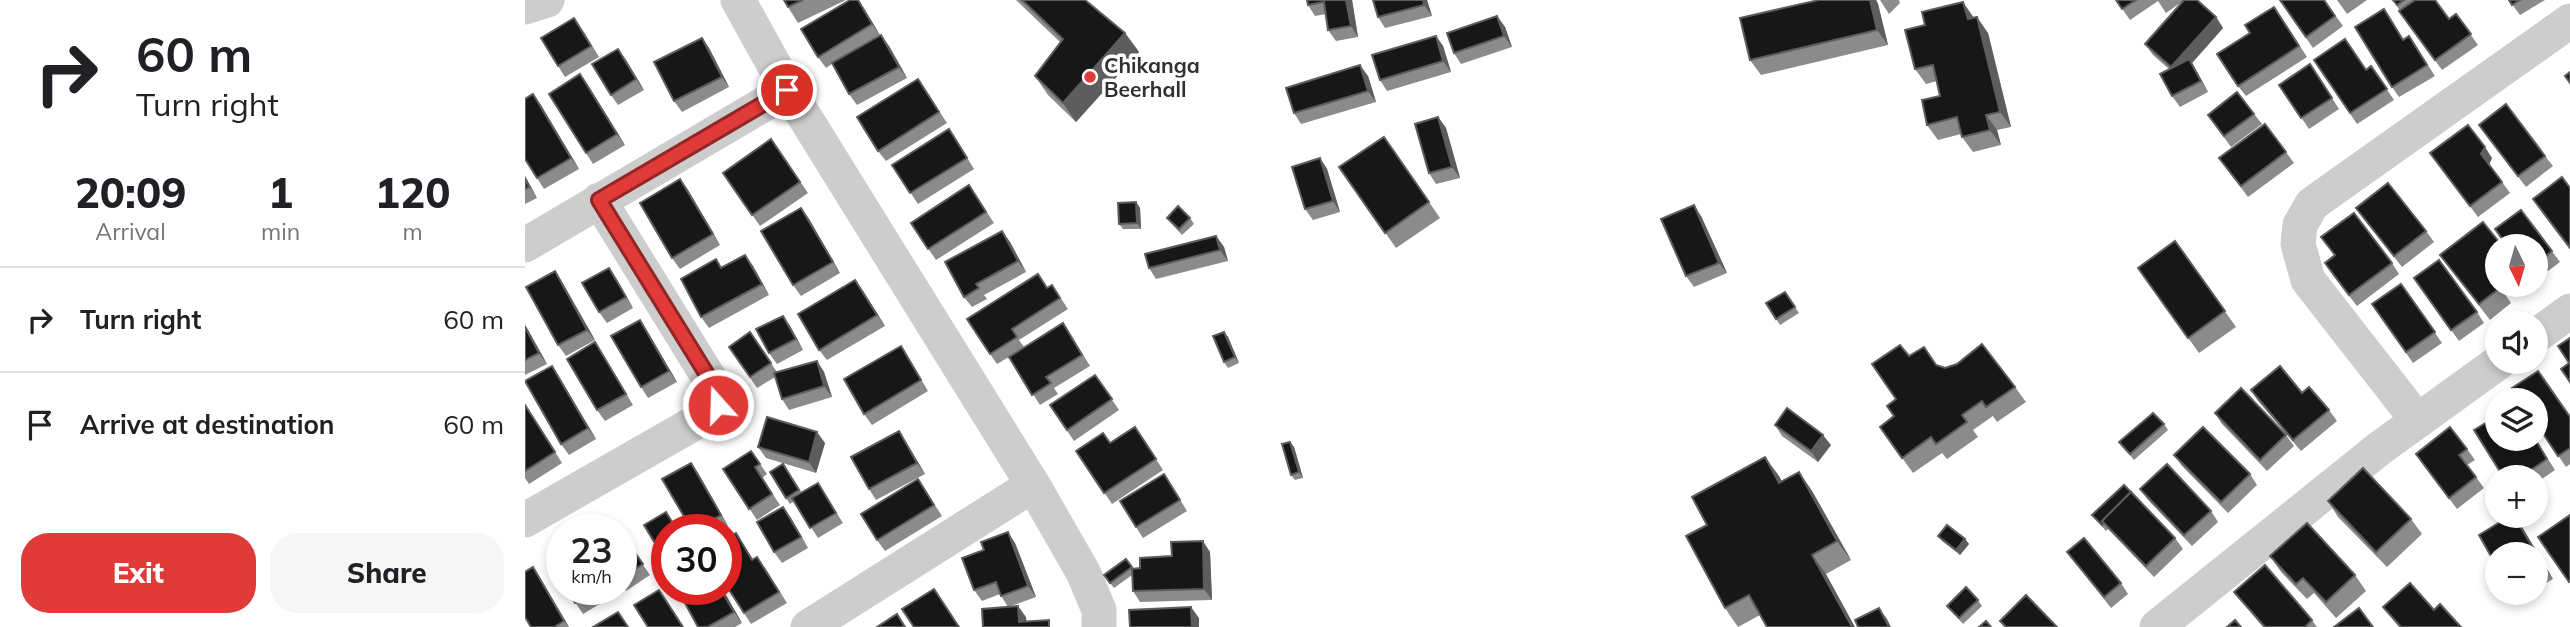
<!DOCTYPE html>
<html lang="en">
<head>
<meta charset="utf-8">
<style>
  :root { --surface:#fff; --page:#f6f6f6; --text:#202124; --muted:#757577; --line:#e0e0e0; --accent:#e03a39 }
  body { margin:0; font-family:Mulish,sans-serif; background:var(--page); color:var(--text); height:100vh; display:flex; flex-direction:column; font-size:26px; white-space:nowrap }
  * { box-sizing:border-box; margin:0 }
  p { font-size:23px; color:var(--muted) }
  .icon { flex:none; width:38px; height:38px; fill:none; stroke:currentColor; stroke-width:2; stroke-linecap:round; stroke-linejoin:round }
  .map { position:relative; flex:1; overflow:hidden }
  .details { display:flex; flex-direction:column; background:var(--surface); width:525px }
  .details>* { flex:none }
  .hud { background:#fff; color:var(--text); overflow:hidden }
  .needle { width:46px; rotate:175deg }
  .buttons { position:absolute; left:1960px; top:234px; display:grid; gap:14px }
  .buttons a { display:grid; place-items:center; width:63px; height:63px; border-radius:50%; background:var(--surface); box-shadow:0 4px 10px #0003; font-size:35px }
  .speed { position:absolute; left:21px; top:514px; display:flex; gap:14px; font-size:35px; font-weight:700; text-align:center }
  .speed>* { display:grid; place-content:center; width:91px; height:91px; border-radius:50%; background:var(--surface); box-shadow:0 4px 10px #0003; line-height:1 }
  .speed small { font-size:18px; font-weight:400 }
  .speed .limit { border:10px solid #d22; background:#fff; color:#111 }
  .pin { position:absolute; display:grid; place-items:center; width:60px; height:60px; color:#fff; margin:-30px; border:4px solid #fff; border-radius:50%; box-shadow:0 2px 7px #0007 }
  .me { position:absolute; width:77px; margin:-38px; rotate:340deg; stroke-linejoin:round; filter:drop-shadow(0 0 5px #0008) }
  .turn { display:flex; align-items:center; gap:24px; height:147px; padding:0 21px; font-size:32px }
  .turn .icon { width:91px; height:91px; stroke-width:2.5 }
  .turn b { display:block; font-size:49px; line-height:60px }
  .eta { display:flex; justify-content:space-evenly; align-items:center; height:119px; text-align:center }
  .eta b { font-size:42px; font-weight:800; line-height:49px }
  .button { display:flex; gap:14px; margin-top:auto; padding:14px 21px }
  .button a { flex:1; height:80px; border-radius:28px; background:var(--accent); color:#fff; font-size:28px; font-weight:800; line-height:80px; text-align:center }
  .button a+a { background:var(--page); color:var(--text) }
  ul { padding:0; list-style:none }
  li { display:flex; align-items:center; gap:21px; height:105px; padding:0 21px; border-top:2px solid var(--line) }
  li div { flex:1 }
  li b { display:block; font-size:26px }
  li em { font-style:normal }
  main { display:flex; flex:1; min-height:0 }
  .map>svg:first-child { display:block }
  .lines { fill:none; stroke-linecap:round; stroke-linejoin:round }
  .minor { stroke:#cdcdcd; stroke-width:35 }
  .wall { fill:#8b8b8b }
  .shaded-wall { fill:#5d5d5d }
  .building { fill:#171717; stroke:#5d5d5d; stroke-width:2 }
  .route-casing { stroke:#922625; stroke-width:18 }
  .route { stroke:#e03a39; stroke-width:12 }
  .poi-dot { fill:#e03a39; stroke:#fff; stroke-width:2.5 }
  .labels { text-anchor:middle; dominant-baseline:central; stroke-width:7; stroke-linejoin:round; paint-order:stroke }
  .poi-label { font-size:21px; font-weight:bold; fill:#303030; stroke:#fff; text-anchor:start }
</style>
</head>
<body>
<main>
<section class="details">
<div class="hud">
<div class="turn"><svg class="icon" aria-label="right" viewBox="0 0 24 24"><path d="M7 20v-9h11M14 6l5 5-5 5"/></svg><div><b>60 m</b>Turn right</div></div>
</div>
<div class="eta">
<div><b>20:09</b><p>Arrival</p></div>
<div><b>1</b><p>min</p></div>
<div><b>120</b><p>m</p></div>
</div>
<ul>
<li><svg class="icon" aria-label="right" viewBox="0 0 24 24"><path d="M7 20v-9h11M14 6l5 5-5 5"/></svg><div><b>Turn right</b></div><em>60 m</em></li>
<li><svg class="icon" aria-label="arrive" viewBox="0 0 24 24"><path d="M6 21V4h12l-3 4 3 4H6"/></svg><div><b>Arrive at destination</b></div><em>60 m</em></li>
</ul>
<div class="button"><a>Exit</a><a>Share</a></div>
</section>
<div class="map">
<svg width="2045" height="627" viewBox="0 0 2045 627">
  <rect width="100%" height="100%" fill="#fff"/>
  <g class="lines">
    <g class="minor">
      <polyline points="213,0 263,90 508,485 558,572 574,610 574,627"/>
      <polyline points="0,7 22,0"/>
      <polyline points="0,245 263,90"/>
      <polyline points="2011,336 2045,311"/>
      <polyline points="1893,421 1783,280 1773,244 1775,225 1787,204 2045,21"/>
      <path d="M0,520L187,413C195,403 193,398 189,386L74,200"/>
      <polyline points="283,627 508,485"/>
      <polyline points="1632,627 1855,448 1974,362"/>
    </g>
  </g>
  <g class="wall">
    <polygon points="259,0 321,0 273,23 263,7"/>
    <polygon points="491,0 560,0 600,33 614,52 551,122 523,95 510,76 535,42"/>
    <polygon points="782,0 827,0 833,37 811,41 803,30 801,14 790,16 783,5"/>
    <polygon points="848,0 902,0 907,16 860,28 853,17"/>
    <polygon points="1294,0 1351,0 1353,4 1363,45 1236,75 1225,60"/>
    <polygon points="1355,0 1374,0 1375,3 1364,14"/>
    <polygon points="1591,0 1672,0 1691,17 1698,28 1667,63 1683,92 1655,107 1647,96 1644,69 1628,55 1620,44 1658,1 1641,13 1633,1 1605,20"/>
    <polygon points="1755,0 1799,0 1818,26 1788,48"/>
    <polygon points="1812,0 1842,0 1822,14"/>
    <polygon points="1868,0 1910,0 1924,19 1931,14 1953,45 1917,70 1882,22"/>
    <polygon points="1984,0 2020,0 1995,15"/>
    <polygon points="338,7 355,35 331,49 364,46 382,78 332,105 324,94 307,64 301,68 293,57"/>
    <polygon points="972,16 980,27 987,47 936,64 929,53"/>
    <polygon points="1756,17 1782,57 1721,96 1713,86"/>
    <polygon points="1449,18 1463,33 1486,127 1472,130 1476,145 1448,152 1437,137 1436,134 1413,140 1402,125 1415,96 1412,81 1401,84 1390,69"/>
    <polygon points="1866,20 1878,40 1884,36 1910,76 1874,97 1867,87"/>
    <polygon points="57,29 74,57 40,77 33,66"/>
    <polygon points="911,36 918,46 926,72 862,91 855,80"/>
    <polygon points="177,38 184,48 204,87 157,112 149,101"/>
    <polygon points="101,60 119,90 93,105 86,95"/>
    <polygon points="1789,60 1841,70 1846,66 1869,100 1832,124"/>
    <polygon points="1785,64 1814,109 1784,129 1754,85"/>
    <polygon points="55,74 100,145 68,164 61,153"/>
    <polygon points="843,76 851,102 776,124 769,113"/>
    <polygon points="400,90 422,123 361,161 353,151"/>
    <polygon points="8,94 54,169 19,189 12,178"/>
    <polygon points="1729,114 1737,124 1706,147 1683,115"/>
    <polygon points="913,117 921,128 935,178 911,184 904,173"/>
    <polygon points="1740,124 1769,163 1723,197 1702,169"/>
    <polygon points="1954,125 2020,156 2028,166 2001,187"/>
    <polygon points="859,137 915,218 871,248 814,167"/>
    <polygon points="246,139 283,193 235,226 198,173"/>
    <polygon points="431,140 449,169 393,204 367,165"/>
    <polygon points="1905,153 1967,158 1964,164 1985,193 1953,217"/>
    <polygon points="795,158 802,169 815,212 788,220 780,209"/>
    <polygon points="0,176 12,198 0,204"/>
    <polygon points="155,179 163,190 195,245 155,269 147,258"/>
    <polygon points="444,185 469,223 411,260 386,223"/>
    <polygon points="611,202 615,208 616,229 598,229 594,224"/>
    <polygon points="276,208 284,219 315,273 276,296 268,285"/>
    <polygon points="1831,208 1901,231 1909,242 1877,267"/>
    <polygon points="1996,210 2035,262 2011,280 2011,247"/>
    <polygon points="1176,216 1202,273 1169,287 1161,276"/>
    <polygon points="642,218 665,218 669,224 657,235 646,223"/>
    <polygon points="477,231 485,242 501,272 459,295 462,299 447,307 439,297"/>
    <polygon points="691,236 699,247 703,261 631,279 624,268"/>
    <polygon points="1650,241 1711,327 1674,353 1613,268"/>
    <polygon points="1972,247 1972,285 2003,285 1989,296 1984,289 1979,293 1986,303 1965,320 1915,255"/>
    <polygon points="220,255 228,266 244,295 184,328 176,317"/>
    <polygon points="1809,255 1867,263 1874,274 1832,306 1807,274"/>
    <polygon points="91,278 108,308 82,323 74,312"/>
    <polygon points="1889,278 1952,312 1959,323 1934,341"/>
    <polygon points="37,282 70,340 41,356 33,345"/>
    <polygon points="1876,284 1917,343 1888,363 1847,304"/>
    <polygon points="527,285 543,309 494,340 499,347 545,334 565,366 529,388 533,394 515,405 484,357 472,364 465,354 522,288"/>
    <polygon points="338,291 360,326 302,360 294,350"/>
    <polygon points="1260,292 1274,313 1255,325 1251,319"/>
    <polygon points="0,325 22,364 0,375"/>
    <polygon points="265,326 278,350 252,364 244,353"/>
    <polygon points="122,331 152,382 123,398 116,387"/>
    <polygon points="225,332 252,372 292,361 299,372 307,397 264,410 257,399 250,377 232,388 204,347"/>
    <polygon points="699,332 703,337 714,363 703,368 699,362"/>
    <polygon points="70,342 108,405 80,421 72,410"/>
    <polygon points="376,346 403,391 347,425 339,414"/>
    <polygon points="1384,356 1411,365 1490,387 1501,402 1472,422 1468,416 1448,430 1453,437 1422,459 1417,453 1388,473 1355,427 1369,416 1371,399"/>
    <polygon points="570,375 594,410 549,441 525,405"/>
    <polygon points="34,377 71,439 44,455 36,444"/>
    <polygon points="1726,390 1777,393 1804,410 1812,421 1776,451 1733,401"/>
    <polygon points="0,404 37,463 4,484 0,478"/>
    <polygon points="1690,413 1761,435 1769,446 1742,471 1697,424"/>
    <polygon points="2045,417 2045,464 2041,467 2011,423"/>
    <polygon points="1639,424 1643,430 1609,460 1594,442"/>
    <polygon points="1250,425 1306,445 1293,462 1257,436"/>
    <polygon points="610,427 638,470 587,504 551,451 586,443"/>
    <polygon points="1972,439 2010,439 2030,470 2011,483 2011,478 1979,478"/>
    <polygon points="381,442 400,474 351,500 344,489"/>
    <polygon points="765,442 769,447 778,478 770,480 766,475"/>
    <polygon points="300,443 291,473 241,458 233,447"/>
    <polygon points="1942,449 1950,460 1942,465 1959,488 1932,509 1891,454"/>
    <polygon points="226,451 242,474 237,478 255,505 232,520 198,469"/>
    <polygon points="1649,455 1725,474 1732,485 1703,513 1657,466"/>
    <polygon points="258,464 277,493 293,483 318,523 293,538 269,501 265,504 261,498"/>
    <polygon points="1274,472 1287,491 1326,560 1301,574 1235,615 1213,627 1200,608 1182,525 1254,476 1257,482"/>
    <polygon points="173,473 203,526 196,530 167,530"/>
    <polygon points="393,479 417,516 360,551 352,540"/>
    <polygon points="646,485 662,511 618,538 611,527"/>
    <polygon points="1615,489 1686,511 1693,522 1667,546 1623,500"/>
    <polygon points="1803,501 1886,519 1897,534 1862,567 1813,517"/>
    <polygon points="258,507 283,548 257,563 249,552"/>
    <polygon points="141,512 153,530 142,530 142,563 137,555"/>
    <polygon points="1567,515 1650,538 1658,549 1629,577 1583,529 1581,531"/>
    <polygon points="1989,516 2028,579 2011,589 2011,555"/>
    <polygon points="98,536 125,575 101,591 96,584 96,537"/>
    <polygon points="1413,536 1440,539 1444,544 1435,555 1417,541"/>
    <polygon points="490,543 511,597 483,607 475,594 457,601 449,590 459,550"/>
    <polygon points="218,544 228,559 240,568 262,603 226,624 219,613"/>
    <polygon points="685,552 687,600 615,602 608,591 607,575 589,588 579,575 601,559 608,569 615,568 647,556"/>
    <polygon points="1542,552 1596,583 1603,594 1586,608"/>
    <polygon points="1745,556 1830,575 1841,591 1811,618 1789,593 1782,599 1756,572"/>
    <polygon points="8,567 15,578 44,627 6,627"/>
    <polygon points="42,590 77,590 83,599 58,614"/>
    <polygon points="198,590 217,623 210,627 173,627"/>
    <polygon points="1709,592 1787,620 1792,627 1738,627 1717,602"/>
    <polygon points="1988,593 2004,593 1993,600"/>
    <polygon points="1453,600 1457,606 1438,624 1422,606"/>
    <polygon points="1858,607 1909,610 1936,627 1874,627"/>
  </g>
  <g class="shaded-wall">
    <polygon points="333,0 338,7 355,35 347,24"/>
    <polygon points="821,0 827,0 833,37 826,26"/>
    <polygon points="898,0 902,0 907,16 899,5"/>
    <polygon points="1345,0 1351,0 1353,4 1363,45 1352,30"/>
    <polygon points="1438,2 1449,18 1443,19"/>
    <polygon points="972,16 980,27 987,47 979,36"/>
    <polygon points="1452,17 1463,33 1486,127 1475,112"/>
    <polygon points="1691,17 1698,28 1667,63 1683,92 1676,81 1654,78 1646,67"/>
    <polygon points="600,33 614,52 551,122 538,103"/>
    <polygon points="356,35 364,46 382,78 374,67"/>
    <polygon points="911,36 918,46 926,72 918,61"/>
    <polygon points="177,38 184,48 204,87 197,77"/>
    <polygon points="93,49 101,60 119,90 111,79"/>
    <polygon points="835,65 843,76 851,102 843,91"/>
    <polygon points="55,74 63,85 100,145 92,134"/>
    <polygon points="8,94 16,105 54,169 46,158"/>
    <polygon points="1461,115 1472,130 1476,145 1465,130"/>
    <polygon points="913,117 921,128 935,178 927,167"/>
    <polygon points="1960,147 1967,158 1964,165 1956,154"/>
    <polygon points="795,158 802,169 815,212 808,201"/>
    <polygon points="0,176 12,198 0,179"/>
    <polygon points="155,179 163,190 195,245 188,234"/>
    <polygon points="611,202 615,208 616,229 612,223"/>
    <polygon points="1169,205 1176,216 1202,273 1194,263"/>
    <polygon points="276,208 284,219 315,273 308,262"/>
    <polygon points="477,231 485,242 501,272 493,261"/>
    <polygon points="691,236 699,247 703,261 695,250"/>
    <polygon points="220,255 228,266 244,295 237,284"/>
    <polygon points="84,268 91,278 108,308 101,297"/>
    <polygon points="30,271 37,282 70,340 62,330"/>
    <polygon points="330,280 338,291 360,326 352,315"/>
    <polygon points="258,316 265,326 278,350 271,339"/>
    <polygon points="115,320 122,331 152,382 144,371"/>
    <polygon points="0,325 2,328 22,364 14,353 0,327"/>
    <polygon points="699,332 703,337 714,363 710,357"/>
    <polygon points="292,361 299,372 307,397 299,386"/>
    <polygon points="27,366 34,377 71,439 63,428"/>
    <polygon points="374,431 381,442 400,474 392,463"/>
    <polygon points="292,432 300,443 291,473 284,462"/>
    <polygon points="1298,435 1306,445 1293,462 1286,451"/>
    <polygon points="765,442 769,447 778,478 774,472"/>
    <polygon points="1240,457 1254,476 1268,502 1254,483"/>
    <polygon points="166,463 173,473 203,526 196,515"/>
    <polygon points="1274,472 1287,491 1326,560 1312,541"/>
    <polygon points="258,507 266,518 283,548 276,537"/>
    <polygon points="1989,516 1996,525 2028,579 2020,568"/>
    <polygon points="483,532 490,543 511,597 503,586"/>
    <polygon points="1440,539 1444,544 1435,555 1431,550"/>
    <polygon points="678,541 685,552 687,600 679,589"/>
    <polygon points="1287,555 1301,574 1330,627 1327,627"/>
    <polygon points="8,567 15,578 44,627 39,621"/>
    <polygon points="196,590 198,590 217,623 209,612"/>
    <polygon points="493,606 501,617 502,627 494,622"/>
    <polygon points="666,607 674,618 674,627 667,627"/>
    <polygon points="1354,608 1362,619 1366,627 1364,627"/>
  </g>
  <g class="building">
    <polygon points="259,0 278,0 263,7"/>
    <polygon points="325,0 333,0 347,24 293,57 276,29"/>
    <polygon points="497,0 560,0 600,33 538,103 510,76 538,39"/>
    <polygon points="782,0 821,0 826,26 803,30 799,2 783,5"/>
    <polygon points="848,0 898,0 899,5 853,17"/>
    <polygon points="1294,0 1345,0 1352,30 1225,60 1215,18"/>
    <polygon points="1591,0 1611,0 1597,9"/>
    <polygon points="1659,0 1672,0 1691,17 1646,67 1620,44"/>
    <polygon points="1755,0 1799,0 1810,16 1781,37"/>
    <polygon points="1868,0 1879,0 1872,5"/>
    <polygon points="1890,0 1910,0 1924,19 1931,14 1946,34 1910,60 1874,11"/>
    <polygon points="1984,0 1995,0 1987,5"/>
    <polygon points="1438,2 1443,19 1452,17 1475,112 1461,115 1465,130 1437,137 1432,117 1402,125 1397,100 1415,96 1408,65 1390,69 1380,30 1400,25 1397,12"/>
    <polygon points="1749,7 1774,46 1713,86 1692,54 1725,33 1720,25"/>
    <polygon points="1859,9 1878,40 1884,36 1902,65 1867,87 1830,27"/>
    <polygon points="972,16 979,36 929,53 922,33"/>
    <polygon points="49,18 66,46 33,66 16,38"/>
    <polygon points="356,35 374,67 324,94 307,63"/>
    <polygon points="911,36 918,61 855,80 847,55"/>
    <polygon points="177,38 197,77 149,101 129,62"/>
    <polygon points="1820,39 1841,70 1846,66 1862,89 1825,113 1789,60"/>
    <polygon points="93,49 111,79 86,95 67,64"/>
    <polygon points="1664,59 1676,81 1647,96 1635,74"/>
    <polygon points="1785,64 1807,98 1776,118 1754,85"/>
    <polygon points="835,65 843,91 769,113 761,88"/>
    <polygon points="2045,72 2045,83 2040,76"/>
    <polygon points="55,74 92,134 61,153 24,94"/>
    <polygon points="393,79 414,112 353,151 332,117"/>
    <polygon points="1712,92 1729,114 1699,136 1683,115"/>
    <polygon points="8,94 46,158 12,178 0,159 0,99"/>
    <polygon points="1981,104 2020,156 1993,176 1954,125"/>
    <polygon points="913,117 927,167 904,173 890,124"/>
    <polygon points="1740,124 1761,152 1716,186 1694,158"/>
    <polygon points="1943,125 1960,147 1956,154 1977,182 1945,206 1905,153"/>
    <polygon points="424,129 442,158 385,193 367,165"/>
    <polygon points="859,137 904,202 860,233 814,167"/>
    <polygon points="246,139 275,182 227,215 198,173"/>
    <polygon points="795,158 808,201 780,209 767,167"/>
    <polygon points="2037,177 2045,188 2045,248 2008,199"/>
    <polygon points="0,179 4,187 0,189"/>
    <polygon points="155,179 188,234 147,258 115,203"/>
    <polygon points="1863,183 1901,231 1869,256 1831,208"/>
    <polygon points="444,185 461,212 403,249 386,223"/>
    <polygon points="611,202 612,223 594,224 593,203"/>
    <polygon points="1169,205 1194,263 1161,276 1136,219"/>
    <polygon points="653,206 665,218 654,229 642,218"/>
    <polygon points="276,208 308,262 268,285 236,231"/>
    <polygon points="1996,210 2027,251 2011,264 2011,247 1983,247 1970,229"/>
    <polygon points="1829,213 1867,263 1824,295 1800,263 1810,255 1796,237"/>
    <polygon points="1958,222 1978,247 1972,247 1972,274 1968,278 1972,283 1972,285 1975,288 1954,304 1915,255"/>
    <polygon points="477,231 493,261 451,284 454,288 439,297 420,262"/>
    <polygon points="691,236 695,250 624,268 620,254"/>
    <polygon points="1650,241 1700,311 1663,338 1613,268"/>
    <polygon points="220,255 237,284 176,317 156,279 191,259 196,268"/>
    <polygon points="1914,260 1952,312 1926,330 1889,278"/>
    <polygon points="84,268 101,297 74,312 57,283"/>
    <polygon points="30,271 62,330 33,345 1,287"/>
    <polygon points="513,274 522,288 527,285 535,298 487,329 492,337 465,354 442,319"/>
    <polygon points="330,280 352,315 294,350 273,314"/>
    <polygon points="1876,284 1910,332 1881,352 1847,304"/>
    <polygon points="1260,292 1270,307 1251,319 1241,303"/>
    <polygon points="258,316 271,339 244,353 231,329"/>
    <polygon points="115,320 144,371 116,387 86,336"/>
    <polygon points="538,323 557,355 521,377 526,383 507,395 484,357"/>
    <polygon points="0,327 14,353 0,360"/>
    <polygon points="225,332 246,363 225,377 204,347"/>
    <polygon points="699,332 710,357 699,362 688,336"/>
    <polygon points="2045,338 2045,382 2036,369 2044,363 2033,346"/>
    <polygon points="70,342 101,394 72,410 42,359"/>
    <polygon points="1457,344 1490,387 1461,407 1457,401 1437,415 1442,422 1411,444 1406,437 1377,458 1355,427 1369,416 1362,406 1371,399 1347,364 1375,345 1384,356 1399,347 1411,365 1420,368 1432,364"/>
    <polygon points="376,346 396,380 339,414 319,379"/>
    <polygon points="292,361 299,386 257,399 249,373"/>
    <polygon points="27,366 63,428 36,444 0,381"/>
    <polygon points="1755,366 1777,393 1784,387 1804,410 1768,440 1726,390"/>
    <polygon points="2013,371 2045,417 2045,448 2033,456 2011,423 2011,401 1996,401 1987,388"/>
    <polygon points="570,375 587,399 542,430 525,405"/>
    <polygon points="1716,388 1761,435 1735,460 1690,413"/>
    <polygon points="0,405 30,452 0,471"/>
    <polygon points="1262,408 1298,435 1286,451 1250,425"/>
    <polygon points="1628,413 1639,424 1605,454 1594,442"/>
    <polygon points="242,417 292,432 284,462 233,447"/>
    <polygon points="1969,418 1972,422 1972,439 2010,439 2022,459 1994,478 1979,478 1949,430"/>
    <polygon points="610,427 631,459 579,493 551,451 578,433 585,443"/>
    <polygon points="1678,427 1725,474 1696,502 1649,455"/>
    <polygon points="1925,427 1942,449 1934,455 1951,477 1924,498 1891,454"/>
    <polygon points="374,431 392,463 344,489 326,457"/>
    <polygon points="765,442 774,472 766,475 757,444"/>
    <polygon points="226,451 235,464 230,467 247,494 224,509 198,469"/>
    <polygon points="1240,457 1254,483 1274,472 1312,541 1287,555 1327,627 1242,627 1224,595 1200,608 1161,536 1182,525 1167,497"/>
    <polygon points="166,463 196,515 169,530 167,530 137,479"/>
    <polygon points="258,464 274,490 261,498 245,472"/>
    <polygon points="1642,464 1686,511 1659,535 1615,489"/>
    <polygon points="1838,468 1886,519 1851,552 1803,501"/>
    <polygon points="639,474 655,500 611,527 595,501"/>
    <polygon points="393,479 409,505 352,540 336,514"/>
    <polygon points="293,483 311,513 285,528 267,498"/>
    <polygon points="1599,485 1606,492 1577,521 1579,523 1577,525 1567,515"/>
    <polygon points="1606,492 1650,538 1621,566 1577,521"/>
    <polygon points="258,507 276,537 249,552 232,522"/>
    <polygon points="141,512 152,530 142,530 142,553 137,555 119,525"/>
    <polygon points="2045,515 2045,581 2044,582 2013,537"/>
    <polygon points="1985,516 1989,516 2020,568 2011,574 2011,555 1972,555 1972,567 1954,535"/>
    <polygon points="1782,523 1830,575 1801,602 1778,578 1771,584 1745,556"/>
    <polygon points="1422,525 1440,539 1431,550 1413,536"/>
    <polygon points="483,532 503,586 476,596 471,582 449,590 437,558 459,550 456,542"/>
    <polygon points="211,533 227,560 232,557 254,592 219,613 201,585 201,577 202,576 201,574 201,539"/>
    <polygon points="98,536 118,564 96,578 96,537"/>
    <polygon points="1559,538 1596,583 1579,597 1542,552"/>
    <polygon points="678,541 679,589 608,591 607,569 615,568 615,558 647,556 646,542"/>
    <polygon points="601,559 607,567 585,583 579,575"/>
    <polygon points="1740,565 1787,620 1780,627 1740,627 1709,592"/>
    <polygon points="8,567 39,621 29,627 6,627 0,617 0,572"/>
    <polygon points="37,568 37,582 31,572"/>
    <polygon points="1885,583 1909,610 1915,604 1936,627 1876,627 1858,607"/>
    <polygon points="1441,587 1453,600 1434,618 1422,606"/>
    <polygon points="409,589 434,627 389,627 377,609"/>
    <polygon points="42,590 72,590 50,603"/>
    <polygon points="134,590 158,627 123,627 109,605"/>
    <polygon points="153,590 196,590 209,612 182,627 173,627"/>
    <polygon points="1501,595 1532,627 1481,627 1475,621"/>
    <polygon points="493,606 494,622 524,620 524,627 458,627 457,609"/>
    <polygon points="666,607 667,627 605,627 604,610"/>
    <polygon points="1354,608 1364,627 1333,627 1330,620"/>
    <polygon points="1834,608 1848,627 1809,627"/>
    <polygon points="93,612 103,627 68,627"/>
    <polygon points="372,614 380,627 352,627"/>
    <polygon points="1710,620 1716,627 1702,627"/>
    <polygon points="1461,621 1466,627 1454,627"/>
  </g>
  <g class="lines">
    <g class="route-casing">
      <polyline id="route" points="193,405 189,386 74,200 262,90"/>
    </g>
    <use href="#route" class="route"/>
  </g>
  <circle class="poi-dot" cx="565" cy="77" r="7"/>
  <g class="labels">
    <g class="poi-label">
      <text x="579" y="65">Chikanga<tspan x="579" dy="24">Beerhall</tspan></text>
    </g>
  </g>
</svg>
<div class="buttons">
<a><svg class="needle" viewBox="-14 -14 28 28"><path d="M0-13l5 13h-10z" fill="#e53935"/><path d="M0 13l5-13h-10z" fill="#757577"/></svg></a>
<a><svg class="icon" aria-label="sound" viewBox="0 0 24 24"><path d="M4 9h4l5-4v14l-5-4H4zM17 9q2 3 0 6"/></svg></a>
<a><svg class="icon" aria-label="layers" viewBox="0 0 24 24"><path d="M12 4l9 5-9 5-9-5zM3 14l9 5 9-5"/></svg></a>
<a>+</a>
<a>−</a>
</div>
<div class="speed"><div>23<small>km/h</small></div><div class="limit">30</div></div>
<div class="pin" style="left:262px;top:90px;background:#d93025"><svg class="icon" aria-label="arrive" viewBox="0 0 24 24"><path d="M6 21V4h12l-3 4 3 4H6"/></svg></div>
<svg class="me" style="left:193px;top:405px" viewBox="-20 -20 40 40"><circle r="17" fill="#e03a39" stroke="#fff" stroke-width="3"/><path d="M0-11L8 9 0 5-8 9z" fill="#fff"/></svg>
</div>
</main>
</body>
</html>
